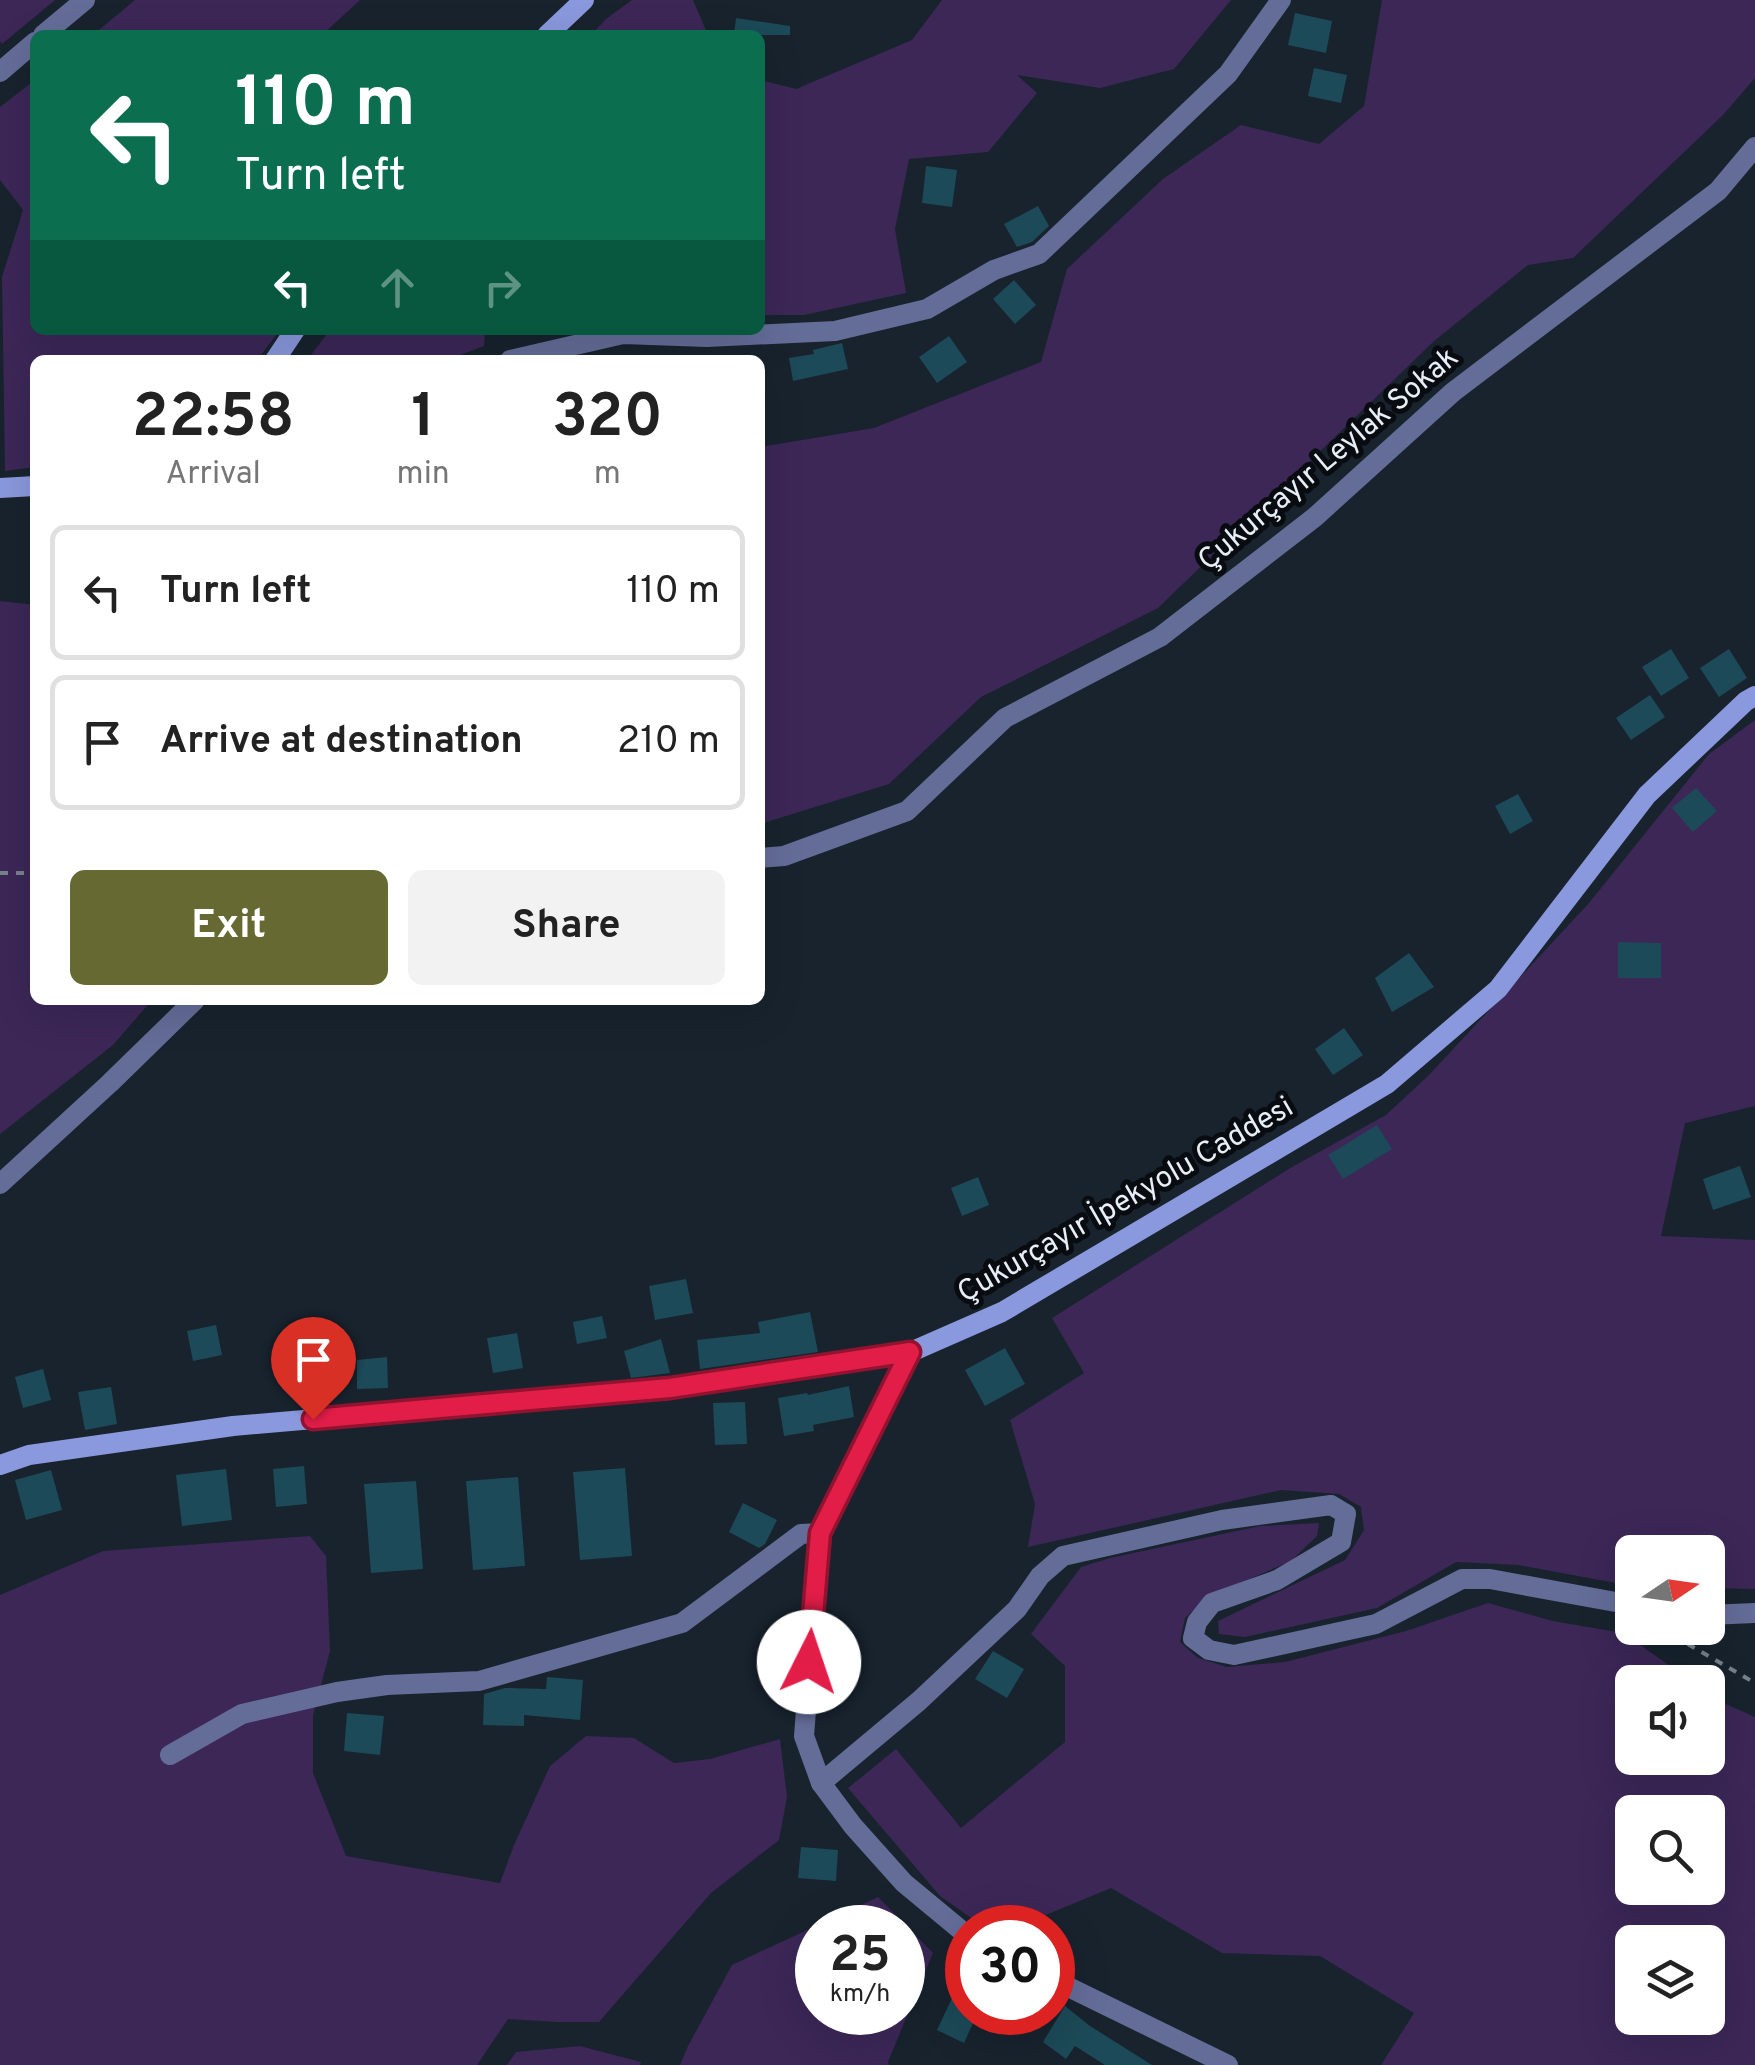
<!DOCTYPE html>
<html lang="en">
<head>
<meta charset="utf-8">
<style>
  :root { --surface:#fff; --page:#f2f2f2; --text:#222; --muted:#767676; --line:#e0e0e0; --accent:#666932 }
  body { margin:0; font-family:Overpass,sans-serif; background:var(--page); color:var(--text); height:100vh; display:flex; flex-direction:column; font-size:38px; white-space:nowrap }
  * { box-sizing:border-box; margin:0 }
  p { font-size:32px; color:var(--muted) }
  .icon { flex:none; width:55px; height:55px; fill:none; stroke:currentColor; stroke-width:2; stroke-linecap:round; stroke-linejoin:round }
  .map { position:relative; flex:1; overflow:hidden }
  .details { position:absolute; left:30px; top:355px; width:735px; height:650px; display:flex; flex-direction:column; background:var(--surface); border-radius:15px; box-shadow:0 10px 40px #0002 }
  .details>* { flex:none }
  .banner { position:absolute; left:30px; top:30px; width:735px; height:305px; border-radius:15px; box-shadow:0 10px 40px #0002; background:#0b6e4f; color:#fff; overflow:hidden }
  .needle { width:65px; rotate:77deg }
  .fabs { position:absolute; left:1615px; top:1535px; display:grid; gap:20px }
  .fabs a { display:grid; place-items:center; width:110px; height:110px; border-radius:15px; background:var(--surface); box-shadow:0 10px 40px #0002; font-size:50px }
  .speed { position:absolute; left:795px; top:1905px; display:flex; gap:20px; font-size:50px; font-weight:700; text-align:center }
  .speed>* { display:grid; place-content:center; width:130px; height:130px; border-radius:50%; background:var(--surface); box-shadow:0 10px 40px #0002; line-height:1 }
  .speed small { font-size:25px; font-weight:400 }
  .speed .limit { border:15px solid #d22; background:#fff; color:#111 }
  .pin { position:absolute; display:grid; place-items:center; width:85px; height:85px; color:#fff; margin:-102px -42px; border-radius:50% 50% 50% 0; rotate:-45deg; box-shadow:0 0 10px #0007 }
  .pin .icon { rotate:45deg }
  .me { position:absolute; width:110px; margin:-55px; rotate:4deg; stroke-linejoin:round; filter:drop-shadow(0 0 8px #0008) }
  .turn { display:flex; align-items:center; gap:35px; height:210px; padding:0 40px; font-size:45px }
  .turn .icon { width:130px; height:130px; stroke-width:2.5 }
  .turn b { display:block; font-size:70px; line-height:85px }
  .lanes { display:flex; align-items:center; height:95px; padding:0 40px; background:#0003; justify-content:center; gap:50px; direction:ltr }
  .lanes .off { opacity:.35 }
  .eta { display:flex; justify-content:space-evenly; align-items:center; height:170px; text-align:center }
  .eta b { font-size:60px; font-weight:700; line-height:70px }
  .action { display:flex; gap:20px; margin-top:auto; padding:20px 40px }
  .action a { flex:1; height:115px; border-radius:15px; background:var(--accent); color:#fff; font-size:40px; font-weight:700; line-height:115px; text-align:center }
  .action a+a { background:var(--page); color:var(--text) }
  ul { padding:0; list-style:none }
  li { display:flex; align-items:center; gap:30px; height:135px; margin:0 20px 15px; padding:0 20px; border:5px solid var(--line); border-radius:15px }
  li div { flex:1 }
  li b { display:block; font-size:38px }
  li em { font-style:normal }
  .map>svg:first-child { display:block }
  .green { fill:#3c2757; fill-rule:evenodd }
  .building { fill:#1c4a58 }
  .lines { fill:none; stroke-linecap:round; stroke-linejoin:round }
  .path { stroke:#78818b; stroke-width:4; stroke-dasharray:8 8; stroke-linecap:butt }
  .street { stroke:#646d98; stroke-width:20 }
  .secondary { stroke:#8a98dd; stroke-width:20 }
  .route-casing { stroke:#92132f; stroke-width:25 }
  .route { stroke:#e11d48; stroke-width:18 }
  .labels { text-anchor:middle; dominant-baseline:central; stroke-width:10; stroke-linejoin:round; paint-order:stroke }
  .street-label { font-size:30px; fill:#e7eef6; stroke:#080c11 }
</style>
</head>
<body>
<div class="map">
<svg width="1755" height="2065" viewBox="0 0 1755 2065">
  <rect width="100%" height="100%" fill="#18232e"/>
  <g class="green">
    <polygon points="0,0 55,0 2,44 0,41"/>
    <polygon points="135,0 360,0 322,35 93,35"/>
    <polygon points="632,0 693,0 708,35 591,35 606,19"/>
    <polygon points="942,0 1231,0 1174,69 1100,88 1017,75 1037,93 988,152 909,159 895,229 906,293 804,315 760,315 760,80 796,89 912,40"/>
    <polygon points="1382,0 1755,0 1755,78 1723,115 1573,258 1528,265 1433,342 1158,608 981,697 889,784 760,824 760,447 874,428 1041,362 1067,269 1163,179 1241,125 1319,144 1364,106"/>
    <polygon points="35,80 35,330 280,330 257,360 35,360 35,467 5,471 2,277 23,210 0,180 0,107"/>
    <polygon points="330,330 485,330 484,346 447,360 307,360"/>
    <polygon points="0,601 35,605 35,1000 152,1000 113,1045 0,1134"/>
    <polygon points="1755,720 1755,1106 1685,1123 1661,1236 1755,1240 1755,1589 1708,1588 1708,1552 1632,1552 1632,1586 1518,1565 1456,1562 1377,1608 1245,1637 1219,1634 1218,1621 1345,1560 1364,1530 1361,1507 1339,1494 1281,1490 1028,1547 1035,1504 1010,1420 1084,1373 1052,1318 1292,1167 1386,1115 1429,1075 1589,903 1709,754"/>
    <path d="M1319,1523L1317,1536L1291,1561L1208,1597L1185,1618L1180,1642L1198,1658L1227,1667L1285,1662L1406,1631L1488,1603L1553,1621L1623,1633L1693,1682H1632V1758H1708V1693L1719,1701L1755,1717V2065H1381L1414,2013L1320,1956L1222,1953L1111,1888L1017,1927H984L940,1896L848,1788L896,1749L961,1828L1065,1742V1666L1031,1634L1081,1567L1110,1558L1260,1526ZM1632,1812H1708V1888H1632ZM1632,1942H1708V2018H1632Z"/>
    <polygon points="310,1536 326,1556 330,1651 313,1715 313,1773 346,1856 500,1883 514,1845 550,1766 586,1736 634,1738 674,1763 710,1759 780,1739 787,1797 779,1840 711,1893 599,2022 557,2022 508,2019 477,2065 0,2065 0,1595 103,1551"/>
    <path d="M878,1897L933,1953L888,2062L889,2065H680L688,2046L732,1965ZM818,1928H902V2012H818Z"/>
    <polygon points="580,2046 641,2062 640,2065 507,2065 516,2052"/>
  </g>
  <g class="building">
    <polygon points="1295,13 1332,21 1326,53 1288,45"/>
    <polygon points="736,18 790,26 790,35 734,35"/>
    <polygon points="1314,68 1347,75 1341,103 1308,96"/>
    <polygon points="926,166 957,170 952,207 922,203"/>
    <polygon points="1038,206 1049,226 1032,242 1017,247 1004,224"/>
    <polygon points="1014,280 1036,305 1015,324 993,299"/>
    <polygon points="949,336 967,362 937,383 919,357"/>
    <polygon points="842,343 848,369 793,381 789,358 814,354 813,350"/>
    <polygon points="1671,649 1689,678 1661,696 1642,667"/>
    <polygon points="1729,649 1747,678 1719,697 1700,668"/>
    <polygon points="1650,695 1665,717 1631,740 1616,718"/>
    <polygon points="1696,788 1717,811 1693,832 1672,808"/>
    <polygon points="1518,794 1533,821 1510,834 1495,806"/>
    <polygon points="1618,942 1661,943 1661,978 1618,978"/>
    <polygon points="1409,953 1434,987 1392,1012 1375,978"/>
    <polygon points="1344,1028 1363,1055 1333,1075 1315,1049"/>
    <polygon points="1377,1125 1392,1149 1343,1179 1328,1155"/>
    <polygon points="1740,1166 1751,1197 1713,1210 1703,1179"/>
    <polygon points="978,1177 989,1205 962,1216 951,1188"/>
    <polygon points="686,1279 693,1313 655,1320 649,1286"/>
    <polygon points="810,1312 818,1352 700,1369 697,1340 760,1333 758,1322"/>
    <polygon points="602,1316 607,1338 577,1344 573,1322"/>
    <polygon points="216,1325 222,1355 193,1361 187,1331"/>
    <polygon points="517,1333 523,1368 493,1373 487,1338"/>
    <polygon points="661,1339 670,1373 631,1378 624,1351"/>
    <polygon points="1005,1348 1025,1384 985,1406 965,1370"/>
    <polygon points="387,1357 388,1388 357,1389 357,1360"/>
    <polygon points="43,1369 51,1400 23,1408 15,1377"/>
    <polygon points="849,1386 854,1417 813,1425 814,1431 784,1436 778,1398 807,1393 808,1395"/>
    <polygon points="111,1387 117,1424 85,1430 78,1392"/>
    <polygon points="745,1402 747,1444 715,1445 713,1403"/>
    <polygon points="304,1466 307,1504 276,1507 273,1469"/>
    <polygon points="625,1468 632,1556 580,1560 573,1472"/>
    <polygon points="226,1469 232,1520 182,1526 176,1475"/>
    <polygon points="51,1470 62,1510 26,1520 15,1480"/>
    <polygon points="518,1477 525,1566 473,1570 466,1481"/>
    <polygon points="416,1481 423,1569 371,1573 364,1484"/>
    <polygon points="743,1503 777,1520 765,1544 759,1548 729,1532"/>
    <polygon points="993,1651 1024,1669 1007,1698 975,1679"/>
    <polygon points="547,1677 583,1680 580,1720 524,1715 524,1726 483,1725 484,1694 505,1688 546,1689"/>
    <polygon points="347,1713 384,1716 380,1755 344,1751"/>
    <polygon points="801,1847 838,1850 836,1881 798,1878"/>
    <polygon points="952,1998 968,2005 968,2012 978,2012 964,2043 937,2030"/>
    <polygon points="1065,2006 1090,2026 1152,2065 1105,2065 1075,2046 1066,2059 1043,2042"/>
  </g>
  <g class="lines">
    <g class="path">
      <polyline points="0,873 35,873"/>
      <polyline points="1660,1628 1755,1683"/>
    </g>
    <g class="street">
      <polyline points="43,35 85,0"/>
      <polyline points="0,72 35,42"/>
      <polyline points="510,360 623,334 707,337 835,331 927,309 994,270 1039,254 1228,74 1281,0"/>
      <polyline points="760,858 784,856 907,811 1005,718 1160,637 1315,517 1453,392 1718,191 1755,147"/>
      <polyline points="0,1184 110,1083 195,1000"/>
      <polyline points="909,1352 820,1533 804,1736 821,1783 853,1826 904,1883 968,1936"/>
      <polyline points="1708,1615 1755,1613"/>
      <polyline points="170,1755 242,1714 337,1692 387,1685 479,1681 682,1623 801,1534 820,1533"/>
      <polyline points="821,1783 919,1701 1017,1609 1040,1576 1063,1556 1222,1520 1331,1505 1346,1514 1341,1542 1277,1580 1212,1603 1197,1622 1193,1638 1209,1650 1234,1655 1376,1624 1462,1579 1490,1579 1632,1605"/>
      <polyline points="1052,1979 1228,2065"/>
    </g>
    <g class="secondary">
      <polyline points="547,35 584,0"/>
      <polyline points="275,360 295,330"/>
      <polyline points="0,488 35,486"/>
      <polyline points="0,1465 29,1455 233,1426 670,1388 913,1351 1002,1312 1387,1084 1498,989 1647,795 1746,701 1755,696"/>
    </g>
  </g>
  <g class="lines">
    <g class="route-casing">
      <polyline id="route" points="313,1419 670,1388 910,1352 820,1533 809,1662"/>
    </g>
    <use href="#route" class="route"/>
  </g>
  <g class="labels">
    <g class="street-label">
      <text transform="translate(1329 460) rotate(-40)">Çukurçayır Leylak Sokak</text>
      <text transform="translate(1126 1201) rotate(-30)">Çukurçayır İpekyolu Caddesi</text>
    </g>
  </g>
</svg>
<div class="fabs">
<a><svg class="needle" viewBox="-14 -14 28 28"><path d="M0-13l5 13h-10z" fill="#e53935"/><path d="M0 13l5-13h-10z" fill="#767676"/></svg></a>
<a><svg class="icon" aria-label="sound" viewBox="0 0 24 24"><path d="M4 9h4l5-4v14l-5-4H4zM17 9q2 3 0 6"/></svg></a>
<a><svg class="icon" aria-label="search" viewBox="0 0 24 24"><circle cx="10" cy="10" r="6"/><path d="M15 15l6 6"/></svg></a>
<a><svg class="icon" aria-label="layers" viewBox="0 0 24 24"><path d="M12 4l9 5-9 5-9-5zM3 14l9 5 9-5"/></svg></a>
</div>
<div class="speed"><div>25<small>km/h</small></div><div class="limit">30</div></div>
<div class="pin" style="left:313px;top:1419px;background:#d93025"><svg class="icon" aria-label="arrive" viewBox="0 0 24 24"><path d="M6 21V4h12l-3 4 3 4H6"/></svg></div>
<svg class="me" style="left:809px;top:1662px" viewBox="-20 -20 40 40"><circle r="19" fill="#fff"/><path d="M0-13L10 11 0 6-10 11z" fill="#e11d48"/></svg>
<div class="banner">
<div class="turn"><svg class="icon" aria-label="left" viewBox="0 0 24 24"><path d="M17 20v-9H6M10 6l-5 5 5 5"/></svg><div><b>110 m</b>Turn left</div></div>
<div class="lanes"><svg class="icon" aria-label="left" viewBox="0 0 24 24"><path d="M17 20v-9H6M10 6l-5 5 5 5"/></svg><svg class="icon off" aria-label="ahead" viewBox="0 0 24 24"><path d="M12 20V5M6 11l6-6 6 6"/></svg><svg class="icon off" aria-label="right" viewBox="0 0 24 24"><path d="M7 20v-9h11M14 6l5 5-5 5"/></svg></div>
</div>
<section class="details">
<div class="eta">
<div><b>22:58</b><p>Arrival</p></div>
<div><b>1</b><p>min</p></div>
<div><b>320</b><p>m</p></div>
</div>
<ul>
<li><svg class="icon" aria-label="left" viewBox="0 0 24 24"><path d="M17 20v-9H6M10 6l-5 5 5 5"/></svg><div><b>Turn left</b></div><em>110 m</em></li>
<li><svg class="icon" aria-label="arrive" viewBox="0 0 24 24"><path d="M6 21V4h12l-3 4 3 4H6"/></svg><div><b>Arrive at destination</b></div><em>210 m</em></li>
</ul>
<div class="action"><a>Exit</a><a>Share</a></div>
</section>
</div>
</body>
</html>
